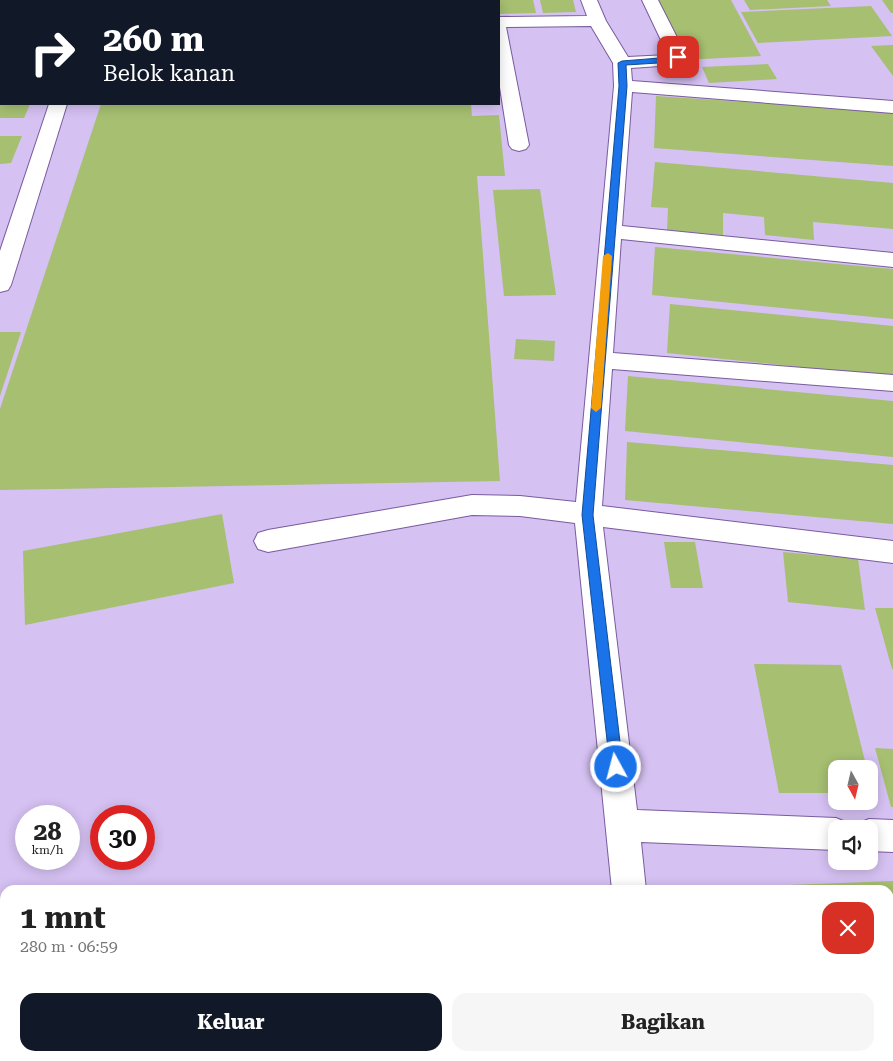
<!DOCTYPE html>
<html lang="id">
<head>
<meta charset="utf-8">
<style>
  :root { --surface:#fff; --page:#f6f6f6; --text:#222; --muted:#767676; --accent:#111827 }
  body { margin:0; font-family:"Roboto Serif",serif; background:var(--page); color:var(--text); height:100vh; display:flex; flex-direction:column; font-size:19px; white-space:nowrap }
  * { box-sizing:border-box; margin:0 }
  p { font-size:16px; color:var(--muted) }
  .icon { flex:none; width:28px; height:28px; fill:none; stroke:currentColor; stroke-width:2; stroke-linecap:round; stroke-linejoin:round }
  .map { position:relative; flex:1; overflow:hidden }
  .sheet { position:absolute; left:0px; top:885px; width:894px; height:176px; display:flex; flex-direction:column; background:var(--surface); border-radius:15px 15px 0 0; box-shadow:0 2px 12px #0003 }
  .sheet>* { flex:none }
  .guide { position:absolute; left:0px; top:0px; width:500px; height:105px; box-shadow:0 2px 12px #0003; background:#111827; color:#fff; overflow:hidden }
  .needle { width:32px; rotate:172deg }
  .buttons { position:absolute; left:828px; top:760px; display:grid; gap:10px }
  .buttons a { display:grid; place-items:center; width:50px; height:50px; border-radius:10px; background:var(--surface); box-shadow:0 2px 12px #0003; font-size:25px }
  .speed { position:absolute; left:15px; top:805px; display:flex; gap:10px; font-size:25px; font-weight:700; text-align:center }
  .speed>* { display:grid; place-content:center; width:65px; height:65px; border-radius:50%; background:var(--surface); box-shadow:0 2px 12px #0003; line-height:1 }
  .speed small { font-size:12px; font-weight:400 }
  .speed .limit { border:8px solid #d22; background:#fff; color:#111 }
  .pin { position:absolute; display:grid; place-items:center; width:42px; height:42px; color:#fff; margin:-21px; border-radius:10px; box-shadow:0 2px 8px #0006 }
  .me { position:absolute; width:55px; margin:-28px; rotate:353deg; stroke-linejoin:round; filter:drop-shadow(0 0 4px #0008) }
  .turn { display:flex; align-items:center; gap:18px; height:105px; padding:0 20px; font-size:22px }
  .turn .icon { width:65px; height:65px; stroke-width:2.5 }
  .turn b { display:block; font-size:35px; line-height:42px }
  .round { display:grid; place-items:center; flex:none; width:52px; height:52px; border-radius:15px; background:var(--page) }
  .headline { display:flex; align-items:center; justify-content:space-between; height:85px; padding:0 20px }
  h1 { font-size:30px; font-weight:700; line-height:38px }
  .cta { display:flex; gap:10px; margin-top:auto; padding:10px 20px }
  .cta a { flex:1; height:58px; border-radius:15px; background:var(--accent); color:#fff; font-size:20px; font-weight:700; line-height:58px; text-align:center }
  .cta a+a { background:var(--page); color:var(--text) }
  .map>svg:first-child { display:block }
  .built { fill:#d5c1f2; fill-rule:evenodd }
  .building { fill:#a6bf71 }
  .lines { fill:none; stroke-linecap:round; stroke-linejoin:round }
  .minor-casing { stroke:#795b9e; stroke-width:2 }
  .minor { fill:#fff; fill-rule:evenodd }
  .route { fill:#1a73e8; stroke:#114b97 }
  .slow { fill:#f59e0b }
</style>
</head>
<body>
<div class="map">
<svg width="893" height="1061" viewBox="0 0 893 1061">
  <rect width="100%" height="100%" fill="#e2cffd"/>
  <path class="built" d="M0,0H893V1061H0ZM1,1H499V104H1ZM836,769H869V801H836ZM26,816H69V859H26ZM101,816H144V859H101ZM836,829H869V861H836ZM5,890H889V1056H5Z"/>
  <g class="building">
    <polygon points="499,0 533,0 536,13 500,14"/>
    <polygon points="540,0 573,0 576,12 543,13"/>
    <polygon points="656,0 731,0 761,56 684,60"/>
    <polygon points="744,0 827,0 831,6 750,10"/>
    <polygon points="882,0 893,0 893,13 891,13"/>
    <polygon points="871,6 892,36 758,43 741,12"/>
    <polygon points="893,45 893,76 871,46"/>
    <polygon points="768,64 777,79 709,83 702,67"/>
    <polygon points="656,96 893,112 893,166 654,148"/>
    <polygon points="0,104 30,104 24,118 0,118"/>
    <polygon points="101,104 471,104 472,116 499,115 505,176 477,176 500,481 0,490 0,409"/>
    <polygon points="0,136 22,136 11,163 0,164"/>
    <polygon points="655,162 893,183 893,229 813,222 814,240 765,235 764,217 723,213 723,235 667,230 668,208 651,207"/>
    <polygon points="540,189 556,295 504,296 493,190"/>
    <polygon points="655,247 893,269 893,319 652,295"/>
    <polygon points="670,304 893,326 893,377 667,353"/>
    <polygon points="0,332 21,332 0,396"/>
    <polygon points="516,339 555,341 554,361 514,359"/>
    <polygon points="628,376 893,401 893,457 625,431"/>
    <polygon points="627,442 893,465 893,524 625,500"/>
    <polygon points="222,514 234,583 25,625 23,551"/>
    <polygon points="664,542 695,542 703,588 671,588"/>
    <polygon points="783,552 858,559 865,610 788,602"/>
    <polygon points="875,608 893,608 893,669 892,669"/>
    <polygon points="754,664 841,665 867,769 836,769 836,793 779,793"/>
    <polygon points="875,748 893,749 893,807 891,807"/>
    <polygon points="893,881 893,1030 889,1030 889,890 764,890 763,886"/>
  </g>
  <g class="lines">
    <g class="minor-casing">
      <g id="minor">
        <polygon points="581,0 597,0 606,21 628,57 668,55 642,0 658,0 687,57 680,64 674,65 631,68 632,81 893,101 893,113 632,92 622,226 893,253 893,267 621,239 613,353 893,375 893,391 612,369 602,506 893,541 893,563 603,527 637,810 836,818 848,823 851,829 836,829 836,850 641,842 646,890 612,890 575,523 520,516 472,515 268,552 258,549 254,541 258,533 268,530 472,495 520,496 576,502 614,86 613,63 591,26 506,27 529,145 526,149 519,151 512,149 509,145 499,81 499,17 587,16"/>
        <polygon points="49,104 67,104 11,285 8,290 0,292 0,251"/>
        <polygon points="869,819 893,820 893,852 869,851 869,829 855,829 857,824"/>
        <polygon points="889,1041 893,1041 893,1061 626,1060 627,1056 889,1056"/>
      </g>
    </g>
    <use href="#minor" class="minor"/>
  </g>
  <polygon class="route" points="678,55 681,57 674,62 626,65 627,86 593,515 623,767 621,771 616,773 612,771 610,767 582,515 619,86 618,63 622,61 672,57"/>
  <polygon class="slow" points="608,253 612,256 601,408 596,412 591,408 603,256"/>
</svg>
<div class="buttons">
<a><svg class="needle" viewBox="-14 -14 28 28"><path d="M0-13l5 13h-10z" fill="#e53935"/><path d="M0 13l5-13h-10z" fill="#767676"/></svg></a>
<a><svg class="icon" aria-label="sound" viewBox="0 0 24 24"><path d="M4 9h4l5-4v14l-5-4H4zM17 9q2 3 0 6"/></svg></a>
</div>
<div class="speed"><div>28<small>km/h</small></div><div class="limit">30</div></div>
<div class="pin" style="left:678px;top:57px;background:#d93025"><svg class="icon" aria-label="arrive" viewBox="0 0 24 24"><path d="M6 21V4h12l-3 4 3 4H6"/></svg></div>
<svg class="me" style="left:616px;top:767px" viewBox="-20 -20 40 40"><circle r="17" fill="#1a73e8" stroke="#fff" stroke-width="3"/><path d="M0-11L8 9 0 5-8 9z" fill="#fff"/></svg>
<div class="guide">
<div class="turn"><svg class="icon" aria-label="right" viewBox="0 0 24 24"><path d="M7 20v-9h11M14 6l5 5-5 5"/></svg><div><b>260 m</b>Belok kanan</div></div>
</div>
<section class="sheet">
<div class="headline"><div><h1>1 mnt</h1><p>280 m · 06:59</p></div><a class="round" style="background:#d93025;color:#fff"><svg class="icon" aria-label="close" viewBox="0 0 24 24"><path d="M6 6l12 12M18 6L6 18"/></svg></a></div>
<div class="cta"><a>Keluar</a><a>Bagikan</a></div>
</section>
</div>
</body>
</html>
